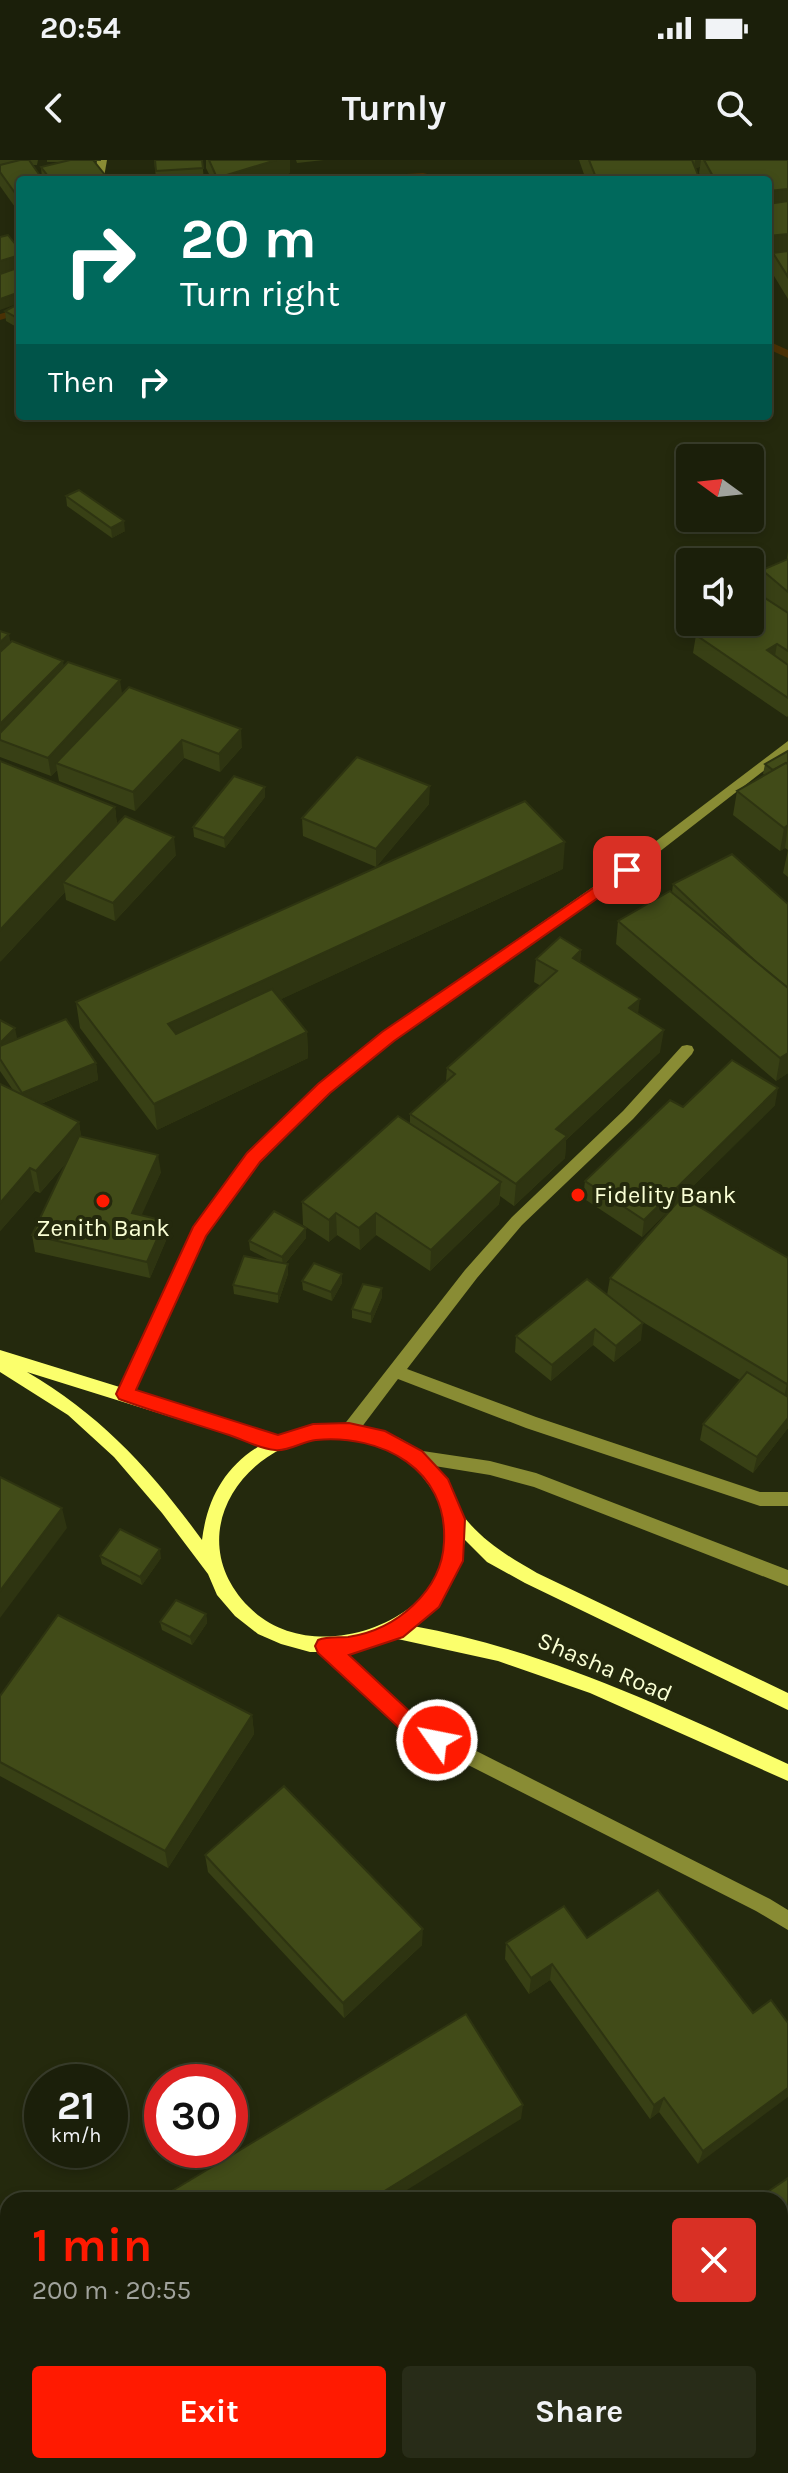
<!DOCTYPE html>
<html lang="en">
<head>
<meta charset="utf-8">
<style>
  :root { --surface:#1b1f0a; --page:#282c18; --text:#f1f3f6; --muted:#a0a29c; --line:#393d2b; --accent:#ff1a01 }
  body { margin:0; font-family:Karla,sans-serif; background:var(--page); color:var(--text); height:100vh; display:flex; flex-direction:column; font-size:30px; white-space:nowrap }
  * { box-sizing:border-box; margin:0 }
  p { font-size:26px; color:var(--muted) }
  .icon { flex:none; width:44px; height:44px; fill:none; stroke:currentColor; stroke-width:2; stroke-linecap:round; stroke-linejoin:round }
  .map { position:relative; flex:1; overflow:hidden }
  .drawer { position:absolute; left:0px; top:2032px; width:788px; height:282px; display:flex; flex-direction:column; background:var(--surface); border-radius:24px 24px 0 0; box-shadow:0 4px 12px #0003,0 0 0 2px var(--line) }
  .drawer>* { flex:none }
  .hud { position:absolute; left:16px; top:16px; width:756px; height:244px; border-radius:8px; box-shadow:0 4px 12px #0003,0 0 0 2px var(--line); background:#00695c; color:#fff; overflow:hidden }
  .needle { width:52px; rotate:285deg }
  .controls { position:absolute; left:676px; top:284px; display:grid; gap:16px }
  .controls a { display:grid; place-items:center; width:88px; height:88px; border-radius:8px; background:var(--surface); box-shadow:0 4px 12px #0003,0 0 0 2px var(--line); font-size:40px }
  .speed { position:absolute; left:24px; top:1904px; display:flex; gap:16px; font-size:40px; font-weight:700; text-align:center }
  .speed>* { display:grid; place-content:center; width:104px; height:104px; border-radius:50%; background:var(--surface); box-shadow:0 4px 12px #0003,0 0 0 2px var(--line); line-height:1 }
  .speed small { font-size:20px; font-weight:400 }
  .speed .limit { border:12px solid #d22; background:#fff; color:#111 }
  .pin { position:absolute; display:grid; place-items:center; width:68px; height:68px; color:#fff; margin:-34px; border-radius:16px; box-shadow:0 4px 12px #0006 }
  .me { position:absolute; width:88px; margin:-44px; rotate:303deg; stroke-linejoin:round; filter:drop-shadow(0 0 6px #0008) }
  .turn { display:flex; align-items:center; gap:28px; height:168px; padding:0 32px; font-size:36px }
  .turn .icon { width:104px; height:104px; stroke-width:2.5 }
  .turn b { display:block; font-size:56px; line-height:68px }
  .then { display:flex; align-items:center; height:76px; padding:0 32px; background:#0003; gap:16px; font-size:30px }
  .round { display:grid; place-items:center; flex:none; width:84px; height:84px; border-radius:8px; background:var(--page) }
  .summary { display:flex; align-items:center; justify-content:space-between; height:136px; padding:0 32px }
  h1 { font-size:48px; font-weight:700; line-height:60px; color:var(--accent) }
  .primary-button { display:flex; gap:16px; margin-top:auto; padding:16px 32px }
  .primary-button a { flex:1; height:92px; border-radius:8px; background:var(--accent); color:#fff; font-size:32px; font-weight:700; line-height:92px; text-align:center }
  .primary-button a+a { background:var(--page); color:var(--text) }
  .status { display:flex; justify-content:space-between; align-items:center; height:56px; padding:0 40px; background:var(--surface); direction:ltr }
  .status svg { height:22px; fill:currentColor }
  header { display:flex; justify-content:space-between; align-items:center; height:104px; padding:0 32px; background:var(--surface); font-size:36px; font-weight:700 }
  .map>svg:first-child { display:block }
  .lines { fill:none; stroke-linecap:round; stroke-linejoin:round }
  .stream { fill:#4a3105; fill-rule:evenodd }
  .service { fill:#898c34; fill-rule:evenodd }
  .minor { fill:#898c34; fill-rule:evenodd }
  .secondary { fill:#fbff6c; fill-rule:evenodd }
  .wall { fill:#384015 }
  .shaded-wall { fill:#2e3411 }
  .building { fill:#414b18; stroke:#2e3411; stroke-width:2 }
  .route { fill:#ff1a01; stroke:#a61101; stroke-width:2 }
  .poi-dot { fill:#ff1a01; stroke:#24290d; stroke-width:3 }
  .labels { text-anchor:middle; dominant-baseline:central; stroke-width:8; stroke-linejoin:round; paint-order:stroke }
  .poi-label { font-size:24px; fill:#faffd5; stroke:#24290d; text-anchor:start }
  .street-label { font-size:24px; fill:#faffd5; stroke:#24290d }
</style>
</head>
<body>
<div class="status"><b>20:54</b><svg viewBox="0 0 49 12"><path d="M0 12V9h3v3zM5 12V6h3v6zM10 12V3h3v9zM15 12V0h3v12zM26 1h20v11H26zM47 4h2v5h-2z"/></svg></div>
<header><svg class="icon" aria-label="back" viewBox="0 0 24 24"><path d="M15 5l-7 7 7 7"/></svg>Turnly<svg class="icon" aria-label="search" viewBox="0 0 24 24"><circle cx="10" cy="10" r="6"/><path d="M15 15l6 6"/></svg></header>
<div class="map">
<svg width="788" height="2313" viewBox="0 0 788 2313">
  <rect width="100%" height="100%" fill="#24290d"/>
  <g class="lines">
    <g class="stream">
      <polygon points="423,13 453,20 352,20 357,17"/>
      <polygon points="20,148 20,154 0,160 0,154"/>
      <polygon points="768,181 788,190 788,198 768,189"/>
    </g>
    <g class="service">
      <polygon points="788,581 788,592 632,713 393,880 329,933 258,1001 205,1075 131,1239 119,1239 117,1234 193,1068 248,993 319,925 383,872 622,707"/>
      <polygon points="687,885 692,886 694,890 692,894 633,959 522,1065 477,1118 407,1209 536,1257 760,1332 788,1332 788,1346 760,1346 526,1268 398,1219 355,1276 349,1278 343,1276 341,1271 343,1266 465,1110 512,1057 623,951 682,886"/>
      <polygon points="416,1290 490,1301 536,1313 788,1410 788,1426 534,1327 490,1315 410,1302 408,1297 410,1292"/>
    </g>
    <g class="minor">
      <polygon points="97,0 107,0 104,17 95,15"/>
      <polygon points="325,1478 331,1480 421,1563 770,1739 788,1750 788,1770 756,1751 409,1575 319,1492 316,1486 319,1480"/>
    </g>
    <path class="secondary" d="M0,1190L278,1276C330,1257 400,1260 437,1309C444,1318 452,1329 457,1340C460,1346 460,1352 464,1357C484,1382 509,1397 537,1413L788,1533V1550L525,1423L487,1402L465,1380C459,1414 443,1447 413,1466C545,1490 667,1548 788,1604V1621L590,1533L498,1501L393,1478L346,1492H310L281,1484L258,1474L235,1456L217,1435L208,1414L162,1353L114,1297L68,1255L0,1212ZM27,1212L261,1285C225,1306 207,1339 202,1380C151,1310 102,1256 27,1212ZM349,1278C390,1287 409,1295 433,1331C502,1433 327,1526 249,1447C195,1393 219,1320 283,1288C303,1279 328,1279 349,1278Z"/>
  </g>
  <g class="wall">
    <polygon points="0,0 38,0 37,5 32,5 42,19 41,7 63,2 47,2 47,0 101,0 101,1 94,1 109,20 20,20 20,54 0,26"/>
    <polygon points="154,0 202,0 204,20 143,20 156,18"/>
    <polygon points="206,0 290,0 290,13 270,20 212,20 206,8"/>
    <polygon points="296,0 324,0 297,3"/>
    <polygon points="579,0 788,0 788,139 771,111 773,93 768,93 768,20 703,20 699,13 700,7 695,8 700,20 586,20"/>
    <polygon points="20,143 20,169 6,161 5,151"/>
    <polygon points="66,336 125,371 112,378 67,346"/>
    <polygon points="788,391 788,556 787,557 693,493 696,475 761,436 759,433 762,410 787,400"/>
    <polygon points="0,471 10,483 242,587 220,612 184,598 135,651 59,621 57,610 51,616 0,597"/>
    <polygon points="788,591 788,717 783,713 788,690 785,688 780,691 733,655 737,631 765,615 763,614 765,604"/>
    <polygon points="265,637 225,688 194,677 193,667"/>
    <polygon points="429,644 376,707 303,676 302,658"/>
    <polygon points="115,647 117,665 176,695 115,761 66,740 65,732 0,802"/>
    <polygon points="732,694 788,913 776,921 616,784 618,761 672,732 673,724"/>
    <polygon points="563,709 281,839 307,872 308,898 157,970 80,868 76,842"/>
    <polygon points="581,790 580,803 638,854 660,892 566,980 565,998 514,1046 500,1036 499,1044 430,1111 376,1075 360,1090 337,1075 329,1082 303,1065 302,1042 410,963 410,954 446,921 447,908 541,826 534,822 536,799"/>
    <polygon points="0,860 17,878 15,880 96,903 98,920 41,944 79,962 81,977 161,1012 141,1055 167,1078 150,1118 35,1092 32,1075 66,1003 40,1033 35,1031 0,1071 0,924 13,930 0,911"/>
    <polygon points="775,945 682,1037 788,1098 788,1268 753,1313 700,1280 703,1264 740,1220 636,1158 641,1180 614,1202 593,1185 551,1221 515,1192 516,1176 607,1135 610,1118 681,1038 642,1077 583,1038 585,1021 683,947"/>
    <polygon points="306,1078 285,1104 288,1104 288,1114 278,1143 234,1134 233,1125 273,1102 250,1090 249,1081"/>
    <polygon points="342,1114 342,1123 332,1141 303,1130 302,1121"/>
    <polygon points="382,1137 371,1163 352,1158 352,1149"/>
    <polygon points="100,1396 161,1398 142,1425 102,1404"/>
    <polygon points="206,1454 207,1463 192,1485 162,1470 160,1462"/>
    <polygon points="0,1536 252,1555 254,1574 168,1708 0,1616"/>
    <polygon points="205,1695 422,1785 344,1858 208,1712"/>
    <polygon points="587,1778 753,1853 788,1863 698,2004 659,1952 650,1959 550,1820 529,1834 505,1799 506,1783"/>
    <polygon points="788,2018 788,2107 780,2095 780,2040 756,2040"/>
    <polygon points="361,2306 492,2306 481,2313 365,2313"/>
  </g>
  <g class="shaded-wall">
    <polygon points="276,0 290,0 290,13 270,20 218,20 217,18"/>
    <polygon points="695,0 701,0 700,7 694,8"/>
    <polygon points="788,29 788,46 768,49 768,31"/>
    <polygon points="788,74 788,91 768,93 768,76"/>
    <polygon points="20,95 20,114 0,119 0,101"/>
    <polygon points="20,132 20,143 0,150 0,139"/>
    <polygon points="124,361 125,371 112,378 111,368"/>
    <polygon points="9,474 13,498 0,510 0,482"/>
    <polygon points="777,484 774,502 767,490"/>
    <polygon points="63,501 66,519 0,580 0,564"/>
    <polygon points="120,520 123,539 56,603 57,610 51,616 48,598"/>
    <polygon points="241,569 242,587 220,612 219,594"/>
    <polygon points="182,580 184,598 135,651 133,632"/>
    <polygon points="430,626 429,644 376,707 376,689"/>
    <polygon points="265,627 265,637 225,688 224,678"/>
    <polygon points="115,647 118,674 63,722 65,732 0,802 0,770"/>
    <polygon points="788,665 785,688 780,691 784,668"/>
    <polygon points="174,677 176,695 115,761 113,743"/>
    <polygon points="565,682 563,709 171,890 168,864"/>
    <polygon points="581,790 579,814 573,798"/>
    <polygon points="640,839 637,862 629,848"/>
    <polygon points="15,868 17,878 0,895 0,883"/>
    <polygon points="664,870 660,892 566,980 565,998 514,1046 516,1024 556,969"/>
    <polygon points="307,872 308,898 157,970 154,944"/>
    <polygon points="788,893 788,913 776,921 780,898"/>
    <polygon points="96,903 98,920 26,950 22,933"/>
    <polygon points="778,928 775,945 642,1077 644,1060"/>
    <polygon points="79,962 82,984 40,1033 36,1011"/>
    <polygon points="158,995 161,1012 135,1070 132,1053"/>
    <polygon points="30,1008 35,1031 0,1071 0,1043"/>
    <polygon points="501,1022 499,1044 430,1111 431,1090"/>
    <polygon points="336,1053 337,1075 329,1082 329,1060"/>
    <polygon points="376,1053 376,1075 360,1090 359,1068"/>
    <polygon points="165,1061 167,1078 150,1118 147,1102"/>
    <polygon points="306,1068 306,1078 283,1106 282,1097"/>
    <polygon points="288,1104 288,1114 278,1143 278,1134"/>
    <polygon points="342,1114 342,1123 332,1141 331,1132"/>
    <polygon points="382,1128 382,1137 371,1163 371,1154"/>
    <polygon points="643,1163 641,1180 614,1202 616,1186"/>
    <polygon points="595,1169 593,1185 551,1221 552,1205"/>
    <polygon points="788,1222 788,1237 782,1245 787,1224"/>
    <polygon points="788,1258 788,1268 753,1313 757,1297"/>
    <polygon points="62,1348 67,1368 0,1458 0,1431"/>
    <polygon points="160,1389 161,1398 142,1425 140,1417"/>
    <polygon points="206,1454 207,1463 192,1485 190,1477"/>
    <polygon points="252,1555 254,1574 168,1708 165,1691"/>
    <polygon points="423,1769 422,1785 344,1858 343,1843"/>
    <polygon points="552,1804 550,1820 529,1834 531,1818"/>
    <polygon points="788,1928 788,1937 698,2004 703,1991"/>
    <polygon points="664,1938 659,1952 650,1959 654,1945"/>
    <polygon points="523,1945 521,1959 391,2040 370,2040"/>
    <polygon points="8,2259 8,2270 0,2275 0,2264"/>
    <polygon points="479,2306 492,2306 481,2313 468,2313"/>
  </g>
  <g class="building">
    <polygon points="20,0 29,0 43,20 20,20 20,40 0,12 0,5"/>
    <polygon points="70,0 93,0 109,20 51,20 41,7"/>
    <polygon points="155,0 202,0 203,8 156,11"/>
    <polygon points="209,0 276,0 217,18"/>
    <polygon points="589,0 692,0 700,20 597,20"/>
    <polygon points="704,0 788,0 788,29 768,31 768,20 715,20"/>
    <polygon points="171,16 172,20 143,20"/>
    <polygon points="788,41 788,74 768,76 768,44"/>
    <polygon points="8,75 20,90 20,95 0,101 0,77"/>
    <polygon points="788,91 788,117 773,93"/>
    <polygon points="20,107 20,132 0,139 0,114"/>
    <polygon points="20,143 20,159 19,159 5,151"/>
    <polygon points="79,330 124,361 111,368 66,336"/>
    <polygon points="788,399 788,432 762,410"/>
    <polygon points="762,436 788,453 788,491 777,484 767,490 788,505 788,538 696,475 718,462 750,462 750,443"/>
    <polygon points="0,471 9,474 0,482"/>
    <polygon points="12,481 63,501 0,564 0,492"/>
    <polygon points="68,502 120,520 48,598 0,580 0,573"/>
    <polygon points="129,527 241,569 219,594 182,580 133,632 56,603"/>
    <polygon points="788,591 788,604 786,603 773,610 765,604"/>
    <polygon points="357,597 430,626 376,689 302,658"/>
    <polygon points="0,601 115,647 0,770"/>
    <polygon points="786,603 788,604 788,665 784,668 737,631"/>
    <polygon points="234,616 265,627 224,678 193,667"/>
    <polygon points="525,641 565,682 168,864 176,874 272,829 307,872 154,944 76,842"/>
    <polygon points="125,656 174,677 113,743 63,722"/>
    <polygon points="732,694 788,744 788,828 757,803 673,724"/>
    <polygon points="670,731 788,828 788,893 780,898 618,761"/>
    <polygon points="560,777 581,790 573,798 640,839 629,848 664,870 556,969 567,976 516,1024 410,954 455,914 447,908 557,811 536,799"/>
    <polygon points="66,859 96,903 22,933 0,899 0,886"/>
    <polygon points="0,860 15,868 0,883"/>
    <polygon points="732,900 778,928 644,1060 585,1021 670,940 683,947"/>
    <polygon points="0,924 79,962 36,1011 30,1008 0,1043"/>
    <polygon points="398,956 501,1022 431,1090 376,1053 359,1068 336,1053 329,1060 302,1042"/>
    <polygon points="79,976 158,995 132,1053 165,1061 147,1102 32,1075"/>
    <polygon points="682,1037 788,1098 788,1222 787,1224 610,1118"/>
    <polygon points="274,1051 306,1068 282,1097 249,1081"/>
    <polygon points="244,1096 288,1104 278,1134 233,1125"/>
    <polygon points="314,1103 342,1114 331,1132 302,1121"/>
    <polygon points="587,1119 643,1163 616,1186 595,1169 552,1205 516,1176"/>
    <polygon points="363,1124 382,1128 371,1154 352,1149"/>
    <polygon points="747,1212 788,1237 788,1258 757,1297 703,1264"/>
    <polygon points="0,1317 62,1348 0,1431"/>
    <polygon points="120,1369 160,1389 140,1417 100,1396"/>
    <polygon points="176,1440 206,1454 190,1477 160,1462"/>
    <polygon points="58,1455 252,1555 165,1691 0,1602 0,1536"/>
    <polygon points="284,1626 423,1769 343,1843 205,1695"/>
    <polygon points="658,1730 753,1853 771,1840 788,1863 788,1928 703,1991 664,1938 654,1945 552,1804 531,1818 506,1783 564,1746 587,1778"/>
    <polygon points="466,1854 523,1945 370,2040 157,2040"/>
    <polygon points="788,2018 788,2085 780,2073 780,2040 758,2040 757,2039"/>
    <polygon points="0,2088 8,2105 8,2259 0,2264"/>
    <polygon points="8,2269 8,2306 93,2306 97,2313 0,2313 0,2274"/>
    <polygon points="365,2306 479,2306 468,2313 369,2313"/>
    <polygon points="569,2306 745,2306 749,2313 559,2313"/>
  </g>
  <path class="route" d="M627,705L635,710L632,714L394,881L330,933L260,1002L206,1076L136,1230L278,1275L313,1264L349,1263L385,1271L422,1291L448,1319L465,1359L463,1401L439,1447L403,1477L349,1495L422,1563L444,1574L447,1580L444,1587L437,1590L408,1576L318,1493L315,1486L318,1480C328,1476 338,1478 348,1477C396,1470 442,1431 444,1382C448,1309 382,1274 316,1280C303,1281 288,1292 275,1290C260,1289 244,1280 229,1275C192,1263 155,1252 119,1239L116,1234L193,1067L247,993L318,924L382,872Z"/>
  <g class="poi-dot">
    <circle cx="578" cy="1035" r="8"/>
    <circle cx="103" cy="1041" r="8"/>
  </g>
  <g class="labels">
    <g class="poi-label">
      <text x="594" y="1035">Fidelity Bank</text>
      <text x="103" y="1068" text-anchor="middle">Zenith Bank</text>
    </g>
    <g class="street-label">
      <text transform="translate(605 1507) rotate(23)">Shasha Road</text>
    </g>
  </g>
</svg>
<div class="controls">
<a><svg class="needle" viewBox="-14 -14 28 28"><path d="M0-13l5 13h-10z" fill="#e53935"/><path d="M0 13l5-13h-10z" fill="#a0a29c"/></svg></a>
<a><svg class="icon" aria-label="sound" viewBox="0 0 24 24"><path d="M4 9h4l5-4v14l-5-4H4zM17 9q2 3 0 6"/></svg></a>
</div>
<div class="speed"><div>21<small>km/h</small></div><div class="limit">30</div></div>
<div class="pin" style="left:627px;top:710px;background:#d93025"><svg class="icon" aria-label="arrive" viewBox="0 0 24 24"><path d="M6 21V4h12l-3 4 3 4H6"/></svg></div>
<svg class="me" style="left:437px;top:1580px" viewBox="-20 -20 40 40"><circle r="17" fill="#ff1a01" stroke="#fff" stroke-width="3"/><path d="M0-11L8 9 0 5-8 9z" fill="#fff"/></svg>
<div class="hud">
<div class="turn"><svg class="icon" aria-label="right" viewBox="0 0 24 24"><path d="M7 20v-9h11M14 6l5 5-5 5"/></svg><div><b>20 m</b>Turn right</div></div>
<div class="then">Then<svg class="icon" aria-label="right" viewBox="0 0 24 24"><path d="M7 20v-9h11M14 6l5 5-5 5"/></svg></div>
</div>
<section class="drawer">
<div class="summary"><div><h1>1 min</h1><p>200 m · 20:55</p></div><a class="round" style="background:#d93025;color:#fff"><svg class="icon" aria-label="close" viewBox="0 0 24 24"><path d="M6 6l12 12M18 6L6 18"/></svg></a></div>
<div class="primary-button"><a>Exit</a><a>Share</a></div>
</section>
</div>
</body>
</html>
